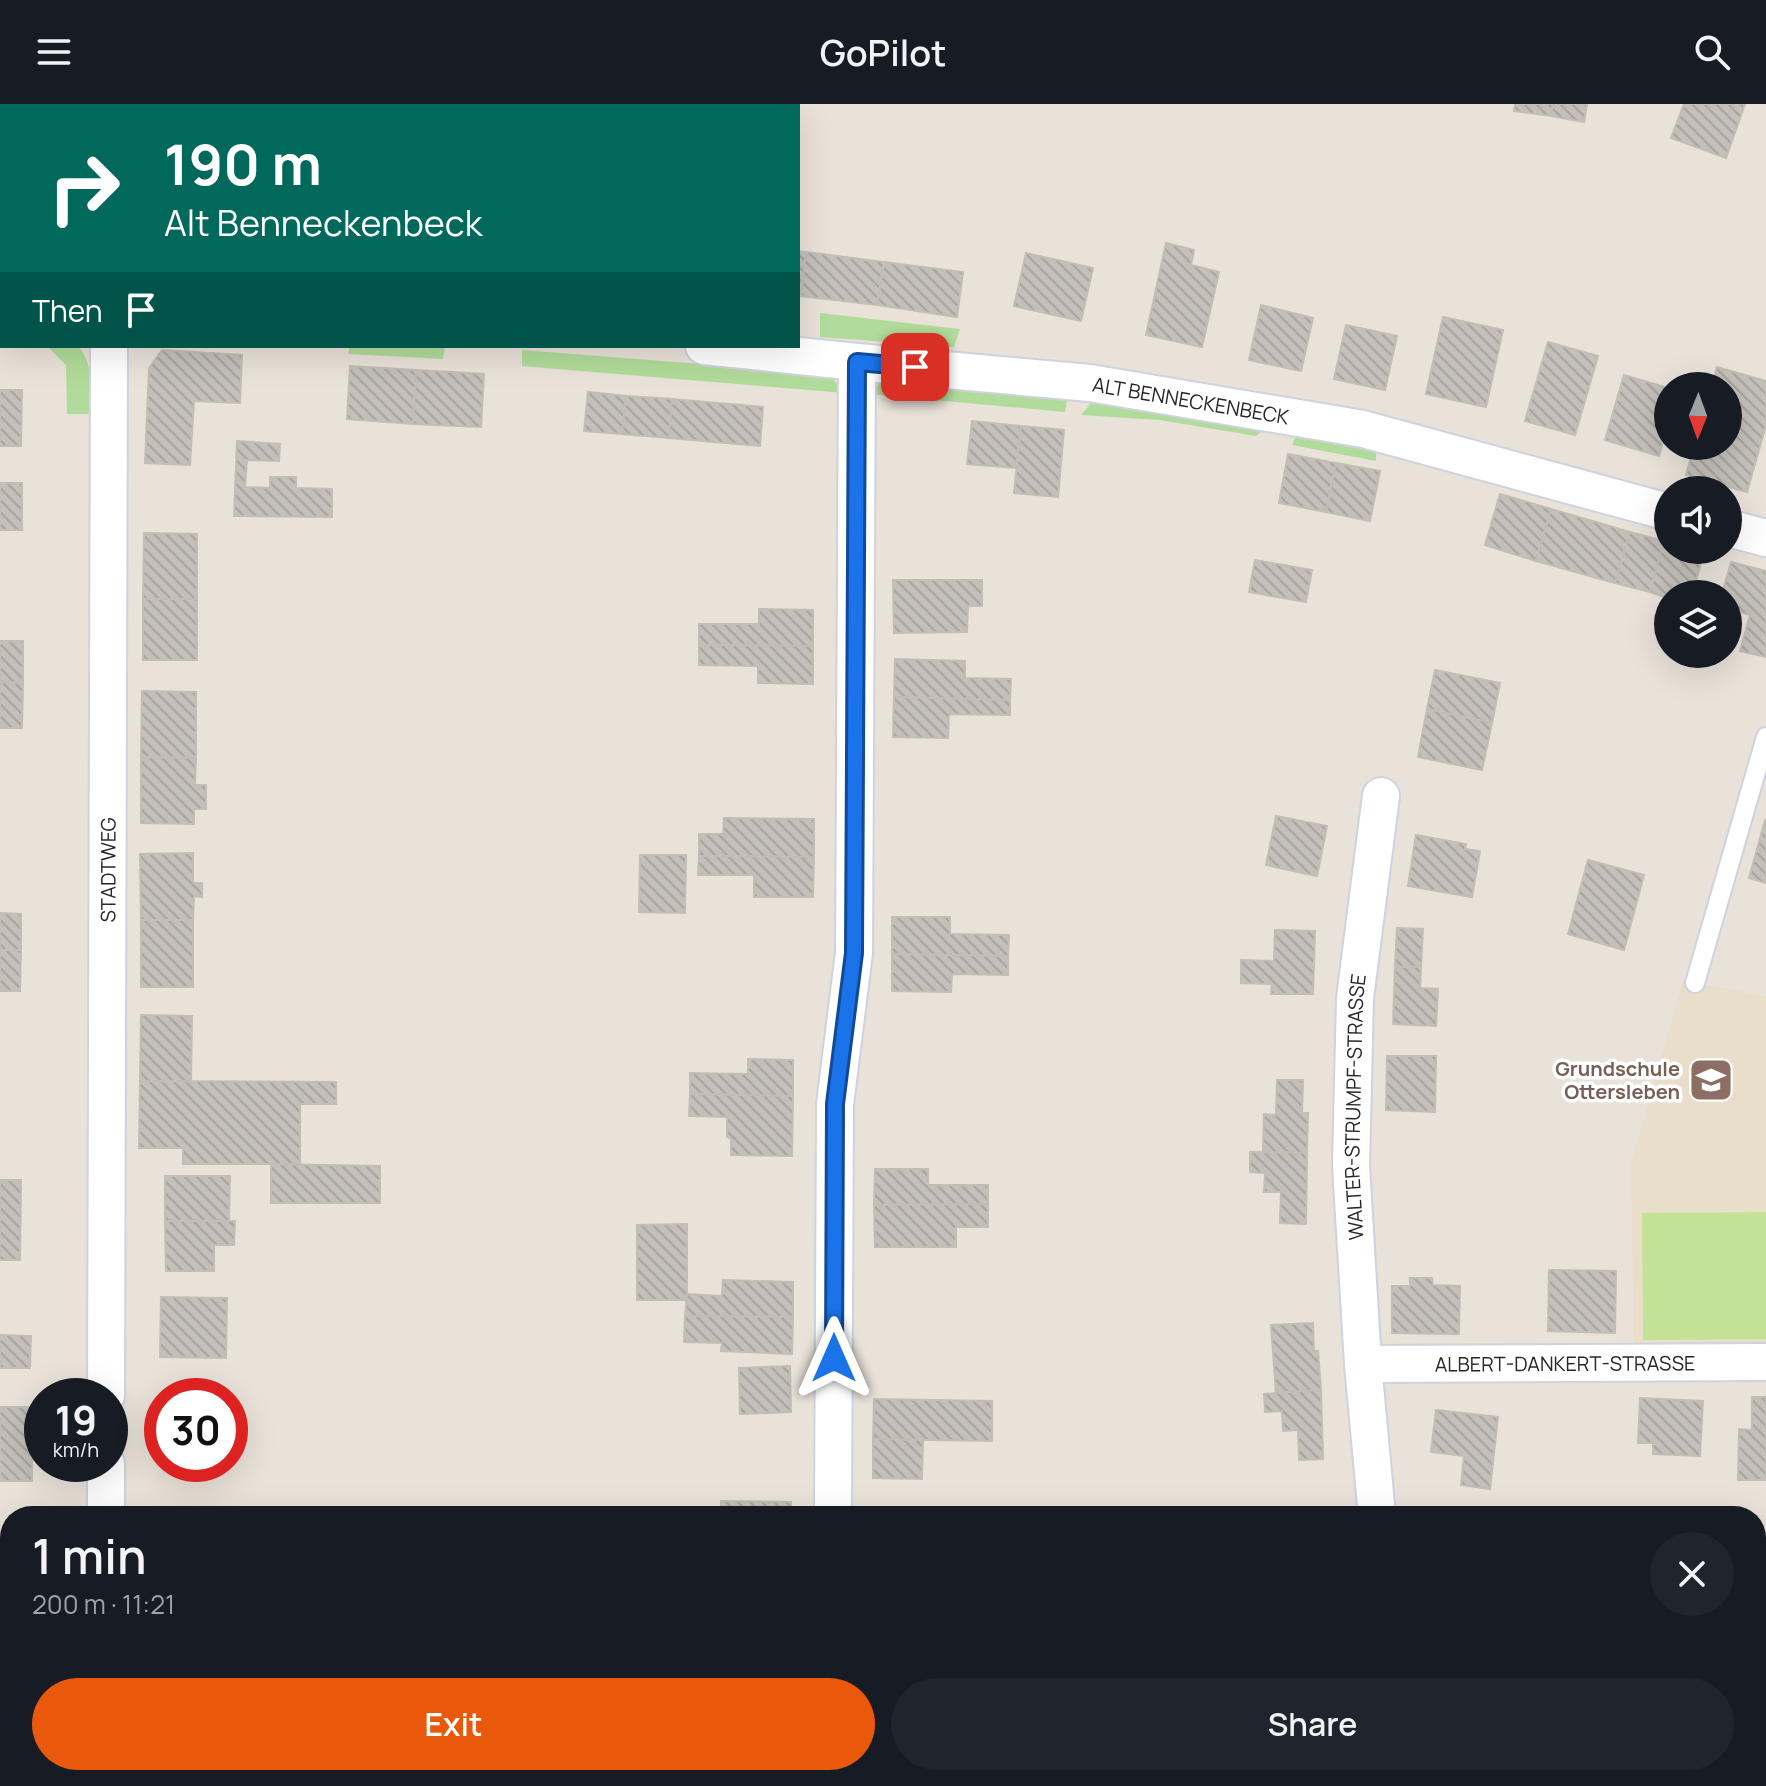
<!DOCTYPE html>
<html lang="en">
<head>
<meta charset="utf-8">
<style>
  :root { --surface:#171b24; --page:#20242c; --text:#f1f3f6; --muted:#9ea1a6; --accent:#ea580c }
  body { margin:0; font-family:Manrope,sans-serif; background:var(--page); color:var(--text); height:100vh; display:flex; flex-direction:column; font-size:30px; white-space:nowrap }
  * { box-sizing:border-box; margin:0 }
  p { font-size:26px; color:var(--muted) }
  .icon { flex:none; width:44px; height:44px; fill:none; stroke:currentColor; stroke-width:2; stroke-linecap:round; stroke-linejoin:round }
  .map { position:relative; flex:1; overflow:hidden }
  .drawer { position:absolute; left:0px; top:1402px; width:1766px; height:280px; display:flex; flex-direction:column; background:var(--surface); border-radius:32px 32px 0 0; box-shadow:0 8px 32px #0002 }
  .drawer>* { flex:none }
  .guide { position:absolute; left:0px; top:0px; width:800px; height:244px; box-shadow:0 8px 32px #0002; background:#00695c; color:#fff; overflow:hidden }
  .needle { width:52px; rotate:181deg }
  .fabs { position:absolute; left:1654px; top:268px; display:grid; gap:16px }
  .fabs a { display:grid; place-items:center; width:88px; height:88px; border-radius:50%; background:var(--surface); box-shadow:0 8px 32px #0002; font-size:40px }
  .speed { position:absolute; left:24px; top:1274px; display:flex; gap:16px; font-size:40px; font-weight:700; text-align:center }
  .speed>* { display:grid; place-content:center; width:104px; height:104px; border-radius:50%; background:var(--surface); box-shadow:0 8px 32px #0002; line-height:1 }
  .speed small { font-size:20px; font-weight:400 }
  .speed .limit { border:12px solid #d22; background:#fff; color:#111 }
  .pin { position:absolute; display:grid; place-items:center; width:68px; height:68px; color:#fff; margin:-34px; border-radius:16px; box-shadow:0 4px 12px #0006 }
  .me { position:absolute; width:88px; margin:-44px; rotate:0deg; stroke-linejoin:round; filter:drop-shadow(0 0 6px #0008) }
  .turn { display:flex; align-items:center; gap:28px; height:168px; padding:0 32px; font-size:36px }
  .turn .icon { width:104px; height:104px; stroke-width:2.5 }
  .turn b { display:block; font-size:56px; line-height:68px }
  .then { display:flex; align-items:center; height:76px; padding:0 32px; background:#0003; gap:16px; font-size:30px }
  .round { display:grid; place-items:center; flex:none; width:84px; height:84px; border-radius:42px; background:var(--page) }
  .overview { display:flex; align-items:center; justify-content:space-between; height:136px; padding:0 32px }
  h1 { font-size:48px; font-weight:600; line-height:60px }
  .button { display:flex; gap:16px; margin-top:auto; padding:16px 32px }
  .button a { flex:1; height:92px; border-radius:48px; background:var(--accent); color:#fff; font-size:32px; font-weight:600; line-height:92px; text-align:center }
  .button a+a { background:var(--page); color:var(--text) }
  header { display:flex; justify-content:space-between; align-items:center; height:104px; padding:0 32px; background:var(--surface); font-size:36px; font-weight:600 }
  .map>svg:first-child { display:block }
  .education { fill:#e9deca }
  .grass { fill:#b1db9a }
  .pitch { fill:#c3e296 }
  .building { fill:url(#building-back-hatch); stroke:#c3bdb4; stroke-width:2 }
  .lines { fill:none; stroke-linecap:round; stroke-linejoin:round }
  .lane-casing { stroke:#cfd2df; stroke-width:22 }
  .street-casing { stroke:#cfd2df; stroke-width:40 }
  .lane { stroke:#fff; stroke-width:18 }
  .street { stroke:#fff; stroke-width:36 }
  .route-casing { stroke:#114b97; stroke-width:20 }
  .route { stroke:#1a73e8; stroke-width:14 }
  .labels { text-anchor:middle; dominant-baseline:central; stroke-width:7; stroke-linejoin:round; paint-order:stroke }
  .street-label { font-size:20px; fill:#272727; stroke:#fff }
  .education-label { font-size:20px; font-weight:bold; fill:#785e54; stroke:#fff; text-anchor:end }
</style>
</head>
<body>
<header><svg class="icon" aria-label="menu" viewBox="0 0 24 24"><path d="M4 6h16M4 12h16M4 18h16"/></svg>GoPilot<svg class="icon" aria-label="search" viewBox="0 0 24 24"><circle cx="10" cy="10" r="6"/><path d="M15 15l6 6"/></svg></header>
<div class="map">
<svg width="1766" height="1682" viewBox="0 0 1766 1682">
  <defs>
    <pattern id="building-back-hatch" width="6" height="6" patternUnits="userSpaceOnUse" patternTransform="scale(2)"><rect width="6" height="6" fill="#c4bfb9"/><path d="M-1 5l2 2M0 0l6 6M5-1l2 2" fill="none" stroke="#a8a49f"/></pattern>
  </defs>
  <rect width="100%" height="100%" fill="#e9e2d9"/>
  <polygon class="education" points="1683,877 1766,892 1766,1242 1634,1242 1631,1060"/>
  <g class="grass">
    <polygon points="820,209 960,225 954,243 820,233"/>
    <path d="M47,242H78C95,261 90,285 89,310H67L66,261Z"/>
    <polygon points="350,242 445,242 443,255 348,250"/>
    <polygon points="522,246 829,270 844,289 522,262"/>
    <polygon points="884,274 1068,292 1065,308 870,290"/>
    <polygon points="1094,295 1267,322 1256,332 1160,316 1081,311"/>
    <polygon points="1297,330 1376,345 1376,357 1292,341"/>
  </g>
  <polygon class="pitch" points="1766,1108 1766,1235 1643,1236 1642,1109"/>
  <g class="building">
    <polygon points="0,0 37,0 36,2 2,2 2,67 0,66"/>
    <polygon points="1515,0 1553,0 1551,12 1514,7"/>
    <polygon points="1553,0 1587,0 1584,18 1551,12"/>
    <polygon points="1684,0 1745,0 1726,54 1671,34"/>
    <polygon points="1166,139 1194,146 1191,161 1219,168 1202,243 1146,231"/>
    <polygon points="798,147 806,148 801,192 798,191"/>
    <polygon points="806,148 884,158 877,201 801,192"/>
    <polygon points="1026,149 1093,164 1081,217 1014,202"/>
    <polygon points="884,158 963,168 957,213 877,201"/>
    <polygon points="1261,201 1313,214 1301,267 1249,256"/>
    <polygon points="1443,213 1503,226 1486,303 1426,290"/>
    <polygon points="1346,221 1397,232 1385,286 1334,275"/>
    <polygon points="1548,238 1598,252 1575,331 1525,317"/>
    <polygon points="162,246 242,251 240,299 194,297 190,361 145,359 149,264"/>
    <polygon points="350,262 416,266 413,320 347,315"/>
    <polygon points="1717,263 1766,277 1766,321 1747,388 1686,371 1694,342 1728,342 1728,282 1712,282"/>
    <polygon points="416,266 484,270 481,323 413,320"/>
    <polygon points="1624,271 1668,284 1668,320 1659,352 1605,336"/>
    <polygon points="0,286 22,286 21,342 0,342"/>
    <polygon points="588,288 626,292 622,330 584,327"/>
    <polygon points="626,292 672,295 669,334 622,330"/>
    <polygon points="672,295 763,303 760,342 669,334"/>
    <polygon points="972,317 1021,322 1016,364 967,360"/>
    <polygon points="1021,322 1064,326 1058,393 1014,389"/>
    <polygon points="237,337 280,340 279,357 247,356 245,383 270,384 270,373 296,373 296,384 332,385 332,413 234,412"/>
    <polygon points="1288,350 1336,359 1326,408 1279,399"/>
    <polygon points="1336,359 1380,367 1370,417 1326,408"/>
    <rect x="0" y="379" width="22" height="47"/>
    <polygon points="1500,390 1551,405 1536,457 1485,441"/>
    <polygon points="1551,405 1630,428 1615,479 1536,457"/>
    <polygon points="1630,428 1664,437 1650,488 1615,479"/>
    <polygon points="144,429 197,430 197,495 143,495"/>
    <polygon points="1664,437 1668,438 1668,446 1694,446 1704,449 1692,490 1668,490 1668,494 1650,488"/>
    <polygon points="1255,456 1312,466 1306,498 1249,488"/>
    <polygon points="1731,458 1766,467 1766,553 1740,547 1750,511 1728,505 1728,490 1722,490"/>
    <polygon points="893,476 982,476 982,502 968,502 967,528 894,529"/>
    <rect x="143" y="495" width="54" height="61"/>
    <polygon points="759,505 813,506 813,542 699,541 699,520 759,520"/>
    <polygon points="0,537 23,537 23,579 0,578"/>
    <polygon points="699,541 813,542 813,580 758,579 758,562 699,561"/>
    <polygon points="895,555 965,557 965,574 1011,575 1010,596 894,593"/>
    <polygon points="1435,566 1500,579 1492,619 1427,605"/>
    <polygon points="0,578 23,579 22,624 0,624"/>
    <polygon points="142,587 196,588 196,654 141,653"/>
    <polygon points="894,593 1010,596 1010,611 949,610 948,634 893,633"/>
    <polygon points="1427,605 1492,619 1482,666 1418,653"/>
    <polygon points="141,653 196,654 195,681 206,681 206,705 194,705 194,720 141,719"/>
    <polygon points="1276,712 1327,722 1317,772 1266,761"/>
    <polygon points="724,714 814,715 814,753 699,752 699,730 723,730"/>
    <polygon points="1765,716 1766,716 1766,748 1757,745"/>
    <polygon points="1416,731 1466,740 1465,745 1480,747 1472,793 1408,782"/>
    <polygon points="1757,745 1766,748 1766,779 1749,774"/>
    <polygon points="193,749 193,779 202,779 202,793 194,792 193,816 141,816 140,750"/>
    <polygon points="640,751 686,751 685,809 639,808"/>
    <polygon points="699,752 814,753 813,793 754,793 754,771 698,771"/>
    <polygon points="1588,756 1644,771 1624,846 1568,830"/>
    <polygon points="0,809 21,810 21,846 0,846"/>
    <polygon points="892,813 950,813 950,830 1009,831 1008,852 892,850"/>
    <rect x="141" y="816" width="52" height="67"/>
    <polygon points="1397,824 1423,825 1421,863 1395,863"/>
    <polygon points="1275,826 1315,827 1313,890 1271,890 1272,880 1241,879 1241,856 1274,857"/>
    <polygon points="0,846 21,846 20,887 0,887"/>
    <polygon points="892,850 1008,852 1008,871 952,870 951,888 892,887"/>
    <polygon points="1395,863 1421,863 1420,884 1438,885 1436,922 1393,920"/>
    <polygon points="141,911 192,912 191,978 140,977"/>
    <polygon points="1387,952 1436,952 1435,1008 1386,1006"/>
    <polygon points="748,955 793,956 793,992 690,990 690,969 748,970"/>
    <polygon points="1277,976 1303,976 1302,1009 1308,1009 1307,1049 1263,1048 1264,1010 1276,1011"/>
    <polygon points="140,977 336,978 336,1000 300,1000 300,1060 183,1060 183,1044 139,1044"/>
    <polygon points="690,990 793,992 792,1052 731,1051 731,1034 727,1033 727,1013 689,1012"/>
    <polygon points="1250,1048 1307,1049 1306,1120 1280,1119 1281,1088 1264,1088 1265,1069 1250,1068"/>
    <polygon points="271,1060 380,1062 380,1099 271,1099"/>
    <polygon points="875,1065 928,1065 928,1081 988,1081 988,1100 874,1101"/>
    <polygon points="165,1072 230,1072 229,1117 165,1117"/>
    <polygon points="0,1076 21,1076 20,1156 0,1156"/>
    <polygon points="988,1100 988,1123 956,1123 956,1143 875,1143 874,1101"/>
    <polygon points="165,1117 235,1117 234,1141 214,1141 214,1167 166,1167"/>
    <polygon points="687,1120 687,1196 637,1196 637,1121"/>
    <polygon points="1549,1166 1616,1167 1615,1229 1548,1227"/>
    <polygon points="1410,1174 1432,1174 1433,1181 1460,1182 1459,1230 1392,1229 1392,1182 1410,1182"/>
    <polygon points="723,1176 793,1178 793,1213 685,1212 687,1190 722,1192"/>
    <polygon points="161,1193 227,1194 226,1254 160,1253"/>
    <polygon points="685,1212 793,1213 792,1250 721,1247 722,1239 684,1238"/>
    <polygon points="1313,1219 1314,1247 1318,1247 1321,1286 1276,1289 1271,1221"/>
    <polygon points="0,1231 31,1232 30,1264 0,1264"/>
    <polygon points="790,1262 791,1308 740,1310 739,1264"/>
    <polygon points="1321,1286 1323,1355 1299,1356 1298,1326 1283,1327 1282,1307 1265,1308 1264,1290"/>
    <polygon points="1752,1293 1766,1293 1766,1376 1738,1376 1739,1325 1752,1326"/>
    <polygon points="1640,1294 1703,1297 1700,1352 1653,1350 1653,1339 1638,1339"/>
    <polygon points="874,1295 992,1297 992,1337 873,1335"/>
    <polygon points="0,1303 42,1303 42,1356 32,1356 32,1377 0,1377"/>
    <polygon points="1436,1306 1498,1313 1490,1385 1461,1381 1464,1352 1431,1348"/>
    <polygon points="873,1335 923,1336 922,1375 873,1374"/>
    <polygon points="721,1397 791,1398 791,1412 721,1412"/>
    <polygon points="0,1661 10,1661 10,1672 21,1672 20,1682 0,1682"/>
    <rect x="163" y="1672" width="72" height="10"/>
    <polygon points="682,1672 790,1672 791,1682 705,1682 705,1677 682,1677"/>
    <rect x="887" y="1672" width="53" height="10"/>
    <polygon points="1324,1672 1367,1672 1368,1682 1301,1682 1301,1675"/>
  </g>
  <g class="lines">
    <g class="lane-casing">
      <g id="lane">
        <polyline points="1695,879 1766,633"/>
        <polyline points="0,1580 10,1579"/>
      </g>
    </g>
    <g class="street-casing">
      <g id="street">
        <polyline points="364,2 364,0"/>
        <polyline points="705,2 705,0"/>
        <polyline points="0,173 2,174"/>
        <path id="s1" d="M704,242L857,258L1090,279L1363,325L1668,408"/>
        <polyline points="1728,424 1766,434"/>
        <path id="s2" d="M1363,1260L1766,1258"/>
        <path id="s3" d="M106,1292L109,242"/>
        <polyline points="106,1412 106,1360"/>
        <polyline points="833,1412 835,1000 854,849 857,258"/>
        <path id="s4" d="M1377,1412L1363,1260L1351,1062L1355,894L1381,692"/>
        <polyline points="1401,1672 1401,1682"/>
        <polyline points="105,1682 105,1672"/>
        <polyline points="832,1682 832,1672"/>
      </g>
    </g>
    <use href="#lane" class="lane"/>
    <use href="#street" class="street"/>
  </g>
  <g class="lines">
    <g class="route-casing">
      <polyline id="route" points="834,1254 835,1000 854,849 857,258 915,263"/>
    </g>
    <use href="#route" class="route"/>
  </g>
  <defs>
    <g id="school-square" transform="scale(2.3)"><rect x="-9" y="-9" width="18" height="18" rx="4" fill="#8d6e63" stroke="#fff"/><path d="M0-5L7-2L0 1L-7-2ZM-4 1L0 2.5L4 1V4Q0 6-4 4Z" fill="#fff"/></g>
  </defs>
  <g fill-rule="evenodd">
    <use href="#school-square" x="1711" y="976"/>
  </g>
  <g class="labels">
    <g class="street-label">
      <text stroke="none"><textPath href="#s1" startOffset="490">ALT BENNECKENBECK</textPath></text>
      <text stroke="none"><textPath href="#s3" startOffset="526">STADTWEG</textPath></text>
      <text stroke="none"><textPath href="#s4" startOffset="410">WALTER-STRUMPF-STRASSE</textPath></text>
      <text stroke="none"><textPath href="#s2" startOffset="202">ALBERT-DANKERT-STRASSE</textPath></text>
    </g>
    <g class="education-label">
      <text x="1680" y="964">Grundschule<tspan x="1680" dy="23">Ottersleben</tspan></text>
    </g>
  </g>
</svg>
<div class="fabs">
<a><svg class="needle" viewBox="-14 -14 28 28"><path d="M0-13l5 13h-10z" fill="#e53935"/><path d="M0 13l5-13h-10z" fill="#9ea1a6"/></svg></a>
<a><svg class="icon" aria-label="sound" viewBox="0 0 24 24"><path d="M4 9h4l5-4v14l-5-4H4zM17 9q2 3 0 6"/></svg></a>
<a><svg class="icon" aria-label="layers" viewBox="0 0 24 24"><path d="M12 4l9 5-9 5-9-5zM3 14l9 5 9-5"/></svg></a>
</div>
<div class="speed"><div>19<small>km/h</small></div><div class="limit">30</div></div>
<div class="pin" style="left:915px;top:263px;background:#d93025"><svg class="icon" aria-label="arrive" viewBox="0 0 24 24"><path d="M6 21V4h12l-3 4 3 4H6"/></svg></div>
<svg class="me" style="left:834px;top:1254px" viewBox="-20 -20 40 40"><path d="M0-17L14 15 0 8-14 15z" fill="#1a73e8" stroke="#fff" stroke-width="4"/></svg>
<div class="guide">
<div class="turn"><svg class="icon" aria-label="right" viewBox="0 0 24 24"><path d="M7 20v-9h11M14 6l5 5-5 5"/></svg><div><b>190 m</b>Alt Benneckenbeck</div></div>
<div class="then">Then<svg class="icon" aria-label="arrive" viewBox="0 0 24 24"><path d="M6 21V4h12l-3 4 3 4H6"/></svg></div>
</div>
<section class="drawer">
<div class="overview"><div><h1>1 min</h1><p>200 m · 11:21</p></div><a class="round"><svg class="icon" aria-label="close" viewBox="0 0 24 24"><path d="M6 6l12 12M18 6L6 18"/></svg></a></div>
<div class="button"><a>Exit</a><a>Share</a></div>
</section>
</div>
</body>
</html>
